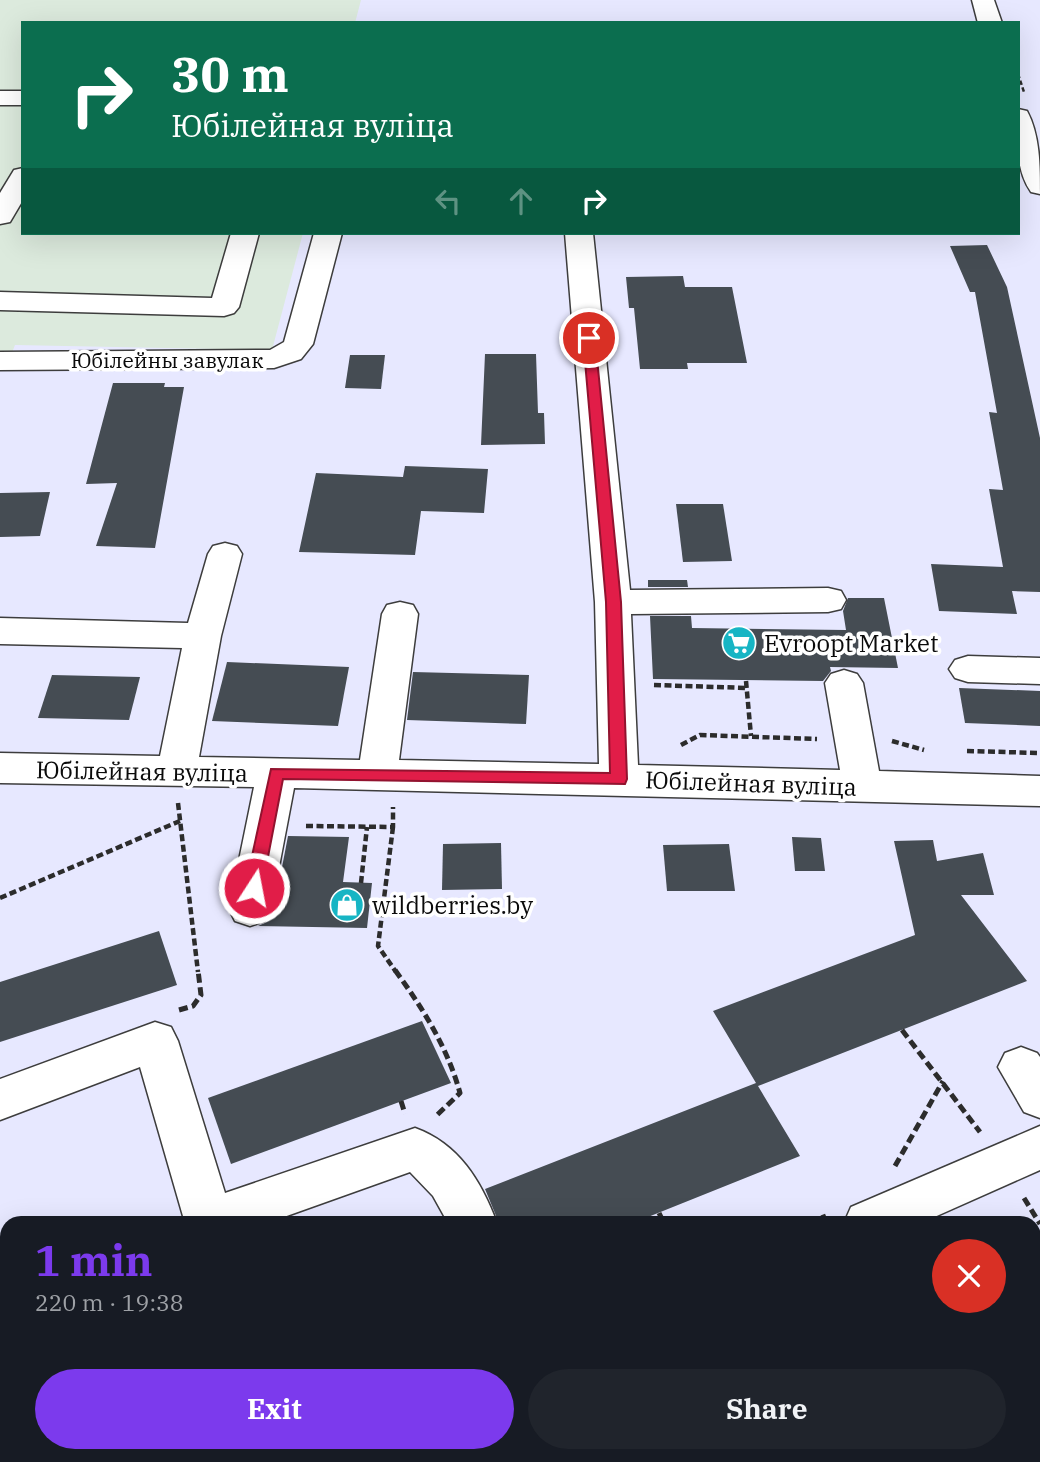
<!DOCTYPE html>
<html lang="en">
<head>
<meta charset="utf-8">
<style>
  :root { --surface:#171b24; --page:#20242c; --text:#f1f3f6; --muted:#9ea1a6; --accent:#7c3aed }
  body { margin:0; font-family:"IBM Plex Serif",serif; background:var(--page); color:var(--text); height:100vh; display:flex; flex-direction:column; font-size:26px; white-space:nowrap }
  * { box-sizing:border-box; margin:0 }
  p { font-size:23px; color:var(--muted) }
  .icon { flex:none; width:38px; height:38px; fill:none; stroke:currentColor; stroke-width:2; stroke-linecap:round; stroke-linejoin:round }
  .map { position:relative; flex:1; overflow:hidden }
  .panel { position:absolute; left:0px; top:1216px; width:1041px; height:247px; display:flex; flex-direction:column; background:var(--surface); border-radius:21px 21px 0 0; box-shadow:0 7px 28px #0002 }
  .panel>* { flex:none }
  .guide { position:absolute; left:21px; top:21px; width:999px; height:214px; border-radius:0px; box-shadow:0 7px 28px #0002; background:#0b6e4f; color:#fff; overflow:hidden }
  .pin { position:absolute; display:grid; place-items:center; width:60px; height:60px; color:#fff; margin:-30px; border:4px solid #fff; border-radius:50%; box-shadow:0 2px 7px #0007 }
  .me { position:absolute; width:77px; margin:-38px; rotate:11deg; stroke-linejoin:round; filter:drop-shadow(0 0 5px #0008) }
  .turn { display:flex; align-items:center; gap:24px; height:147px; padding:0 35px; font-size:32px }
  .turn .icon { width:91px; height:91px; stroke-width:2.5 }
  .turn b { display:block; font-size:49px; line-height:60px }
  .lanes { display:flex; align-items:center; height:66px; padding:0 35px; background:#0003; justify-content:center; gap:35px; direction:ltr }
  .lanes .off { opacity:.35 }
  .round { display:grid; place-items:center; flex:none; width:74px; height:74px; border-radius:37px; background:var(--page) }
  .headline { display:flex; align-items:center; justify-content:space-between; height:119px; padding:0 35px }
  h1 { font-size:42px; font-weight:800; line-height:52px; color:var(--accent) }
  .primary-button { display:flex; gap:14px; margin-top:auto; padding:14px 35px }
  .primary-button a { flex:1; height:80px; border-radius:42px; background:var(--accent); color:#fff; font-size:28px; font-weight:800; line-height:80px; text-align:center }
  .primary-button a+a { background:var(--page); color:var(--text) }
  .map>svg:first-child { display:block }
  .industrial { fill:#dceadd }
  .building { fill:#454c53 }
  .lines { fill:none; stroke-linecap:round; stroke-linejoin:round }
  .minor-casing { stroke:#3d3d3d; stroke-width:3 }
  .path-far2 { stroke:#2c2c2c; stroke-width:2.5; stroke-dasharray:4.5 2.5; stroke-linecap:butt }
  .path-far1 { stroke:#2c2c2c; stroke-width:4.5; stroke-dasharray:7 3.5; stroke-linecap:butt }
  .path { stroke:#2c2c2c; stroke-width:5; stroke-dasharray:9 4.5; stroke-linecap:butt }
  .minor { fill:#fff; fill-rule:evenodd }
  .route { fill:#e11d48; stroke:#92132f; stroke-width:2 }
  .labels { text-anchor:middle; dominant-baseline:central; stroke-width:7; stroke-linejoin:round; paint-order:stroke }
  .far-street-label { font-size:21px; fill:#0a0a0a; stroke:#fff }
  .poi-label { font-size:24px; fill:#0a0a0a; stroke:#fff; text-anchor:start }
  .street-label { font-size:24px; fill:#0a0a0a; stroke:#fff }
</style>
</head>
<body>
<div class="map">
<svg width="1040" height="1462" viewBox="0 0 1040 1462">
  <rect width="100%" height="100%" fill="#e7e8ff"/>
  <polygon class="industrial" points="0,0 361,0 355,23 23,23 23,233 303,233 272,350 15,345 11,355 0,354"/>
  <g class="building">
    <polygon points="987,245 1007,287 1040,438 1040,592 1012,591 1017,614 939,611 931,564 1003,567 989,489 1003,490 989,412 997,413 975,292 970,292 950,246"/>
    <polygon points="683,276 685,287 732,287 747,363 687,363 688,369 640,369 634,308 629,308 626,277"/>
    <polygon points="485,354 536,354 538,413 544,413 545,444 481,445"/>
    <polygon points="350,355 385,355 381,389 345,388"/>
    <polygon points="113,383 165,383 164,387 184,387 155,548 96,546 117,483 86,484"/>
    <polygon points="405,466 488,469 484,513 421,511 415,555 299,552 316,473 403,477"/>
    <polygon points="50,492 40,536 0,537 0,493"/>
    <polygon points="676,504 723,504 732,561 683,562"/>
    <polygon points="648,580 687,580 688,587 648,587"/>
    <polygon points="848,598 884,598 898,668 830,667 831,671 823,681 653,679 650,616 691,616 692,628 846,630 843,611"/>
    <polygon points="227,662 349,667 338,726 212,721"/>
    <polygon points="413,672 529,675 526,724 407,720"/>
    <polygon points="52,675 140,677 129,720 38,718"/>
    <polygon points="959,688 1040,691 1040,726 965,723"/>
    <polygon points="288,836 349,837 343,882 372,883 367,928 258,926 267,922 274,909"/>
    <polygon points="792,837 821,838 825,871 795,871"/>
    <polygon points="933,840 937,861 983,853 994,895 961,895 1027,981 758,1086 800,1156 633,1223 499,1223 485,1189 756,1083 713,1011 915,935 894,841"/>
    <polygon points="501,843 502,889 442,890 443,844"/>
    <polygon points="729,844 735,891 667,891 663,845"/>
    <polygon points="159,931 177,985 0,1042 0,982"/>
    <polygon points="422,1021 451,1083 231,1164 208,1098"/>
  </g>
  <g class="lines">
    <g class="minor-casing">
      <g id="minor">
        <polygon points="972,0 994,0 1002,23 978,23"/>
        <rect x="0" y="91" width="23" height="14"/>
        <path d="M1018,109L1027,111C1040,135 1040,166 1040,194L1031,192C1014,168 1018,136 1018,109Z"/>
        <polygon points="23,168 23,200 10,222 0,224 0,193 14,170"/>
        <polygon points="231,233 259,233 239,307 234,313 224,316 0,310 0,292 212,298"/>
        <polygon points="314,233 342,233 313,344 301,359 274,368 0,370 0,352 270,350 284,342"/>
        <polygon points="565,233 593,233 630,590 828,588 841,591 846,600 841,609 828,612 631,614 638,765 840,770 825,683 831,674 844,670 857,674 863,683 879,771 1040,776 1040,806 294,788 271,909 265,921 250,926 235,921 229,909 254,787 0,783 0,753 160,756 182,648 0,644 0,618 188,623 208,554 213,546 225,543 237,546 242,554 221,636 199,757 360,760 382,614 387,605 400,602 413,605 418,614 399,760 599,764 595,602"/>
        <polygon points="968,656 1040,658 1040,684 968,682 955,678 949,669 955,660"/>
        <path d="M155,1022L171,1027L178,1041L225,1193L415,1128C459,1144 481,1181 497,1223H448L433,1196L410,1172L267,1223H185L140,1067L0,1120V1079Z"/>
        <polygon points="1021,1047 1037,1053 1040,1057 1040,1118 1024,1112 998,1067 1005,1053"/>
        <polygon points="1040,1126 1040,1170 921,1223 844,1223 851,1207"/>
        <polygon points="1040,1284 1040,1334 1034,1337 1034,1287"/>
        <polygon points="450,1456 514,1456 512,1462 448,1462"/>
        <polygon points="544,1456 599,1456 601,1462 546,1462"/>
      </g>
    </g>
    <polyline class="path-far2" points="1018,74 1024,92"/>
    <g class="path-far1">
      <polyline points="746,681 751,736"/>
      <polyline points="654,685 747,688"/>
      <polyline points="892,741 924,750"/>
      <polyline points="681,745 700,735 817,739"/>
      <polyline points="967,751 1040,753"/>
      <polyline points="178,803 198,972"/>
      <polyline points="306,826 393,827 393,807"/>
      <polyline points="393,827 378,946 396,972"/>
      <polyline points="361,883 367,827"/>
      <polyline points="0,898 180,821"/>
    </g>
    <g class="path">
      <path d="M395,970C423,1009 447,1046 460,1093L435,1117"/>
      <polyline points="179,1010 193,1006 201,995 198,970"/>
      <polyline points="902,1030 980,1132"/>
      <polyline points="401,1101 405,1114"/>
      <polyline points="895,1166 943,1081"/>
      <polyline points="1024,1198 1040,1224"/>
      <polyline points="659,1213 664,1223"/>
      <polyline points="809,1223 826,1216"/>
      <polyline points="214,1456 214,1462"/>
    </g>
    <use href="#minor" class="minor"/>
  </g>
  <polygon class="route" points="589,335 595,338 621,602 627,779 625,784 283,779 262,888 260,893 248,893 245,888 271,769 610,773 606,602 583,338"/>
  <defs>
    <g id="supermarket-disc" transform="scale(1.75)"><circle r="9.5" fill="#17b5c4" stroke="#fff"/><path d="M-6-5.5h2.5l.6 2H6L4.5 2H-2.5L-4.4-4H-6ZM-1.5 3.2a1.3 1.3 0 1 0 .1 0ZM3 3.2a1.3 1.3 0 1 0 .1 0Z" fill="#fff"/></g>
    <g id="shop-disc" transform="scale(1.75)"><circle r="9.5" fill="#17b5c4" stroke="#fff"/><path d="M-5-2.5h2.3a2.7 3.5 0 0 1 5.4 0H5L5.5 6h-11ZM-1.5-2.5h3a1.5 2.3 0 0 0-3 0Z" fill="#fff"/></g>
  </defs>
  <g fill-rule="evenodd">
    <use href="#supermarket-disc" x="739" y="643"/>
    <use href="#shop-disc" x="347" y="905"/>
  </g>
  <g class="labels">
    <g class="far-street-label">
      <text x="167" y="360">Юбілейны завулак</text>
    </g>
    <g class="poi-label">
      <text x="764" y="643">Evroopt Market</text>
      <text x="372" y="905">wildberries.by</text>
    </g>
    <g class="street-label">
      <text transform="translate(142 771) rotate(1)">Юбілейная вуліца</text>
      <text transform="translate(751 783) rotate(2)">Юбілейная вуліца</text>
    </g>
  </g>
</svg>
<div class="pin" style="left:589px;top:338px;background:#d93025"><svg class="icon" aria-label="arrive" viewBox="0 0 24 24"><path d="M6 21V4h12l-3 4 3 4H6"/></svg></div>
<svg class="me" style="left:254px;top:888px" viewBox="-20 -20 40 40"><circle r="17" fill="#e11d48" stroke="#fff" stroke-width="3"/><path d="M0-11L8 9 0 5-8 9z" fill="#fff"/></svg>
<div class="guide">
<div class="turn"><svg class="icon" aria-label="right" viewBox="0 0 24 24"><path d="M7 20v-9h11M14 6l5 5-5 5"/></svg><div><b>30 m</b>Юбілейная вуліца</div></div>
<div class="lanes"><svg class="icon off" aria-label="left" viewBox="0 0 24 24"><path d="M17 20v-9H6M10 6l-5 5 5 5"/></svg><svg class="icon off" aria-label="ahead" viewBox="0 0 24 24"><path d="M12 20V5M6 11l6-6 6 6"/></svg><svg class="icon" aria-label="right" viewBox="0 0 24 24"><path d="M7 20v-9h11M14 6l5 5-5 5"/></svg></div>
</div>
<section class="panel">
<div class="headline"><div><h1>1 min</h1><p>220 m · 19:38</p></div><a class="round" style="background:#d93025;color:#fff"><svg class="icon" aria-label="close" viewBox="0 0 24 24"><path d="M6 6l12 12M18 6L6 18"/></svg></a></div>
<div class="primary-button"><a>Exit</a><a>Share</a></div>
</section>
</div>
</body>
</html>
